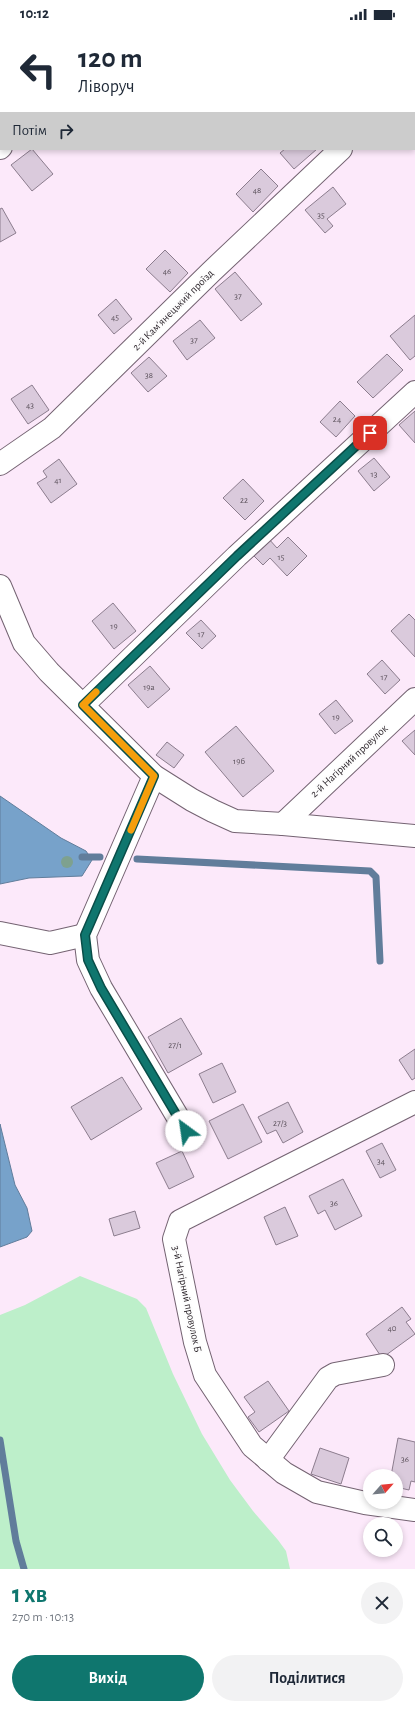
<!DOCTYPE html>
<html lang="uk">
<head>
<meta charset="utf-8">
<style>
  :root { --surface:#fff; --page:#f2f2f3; --text:#1f2937; --muted:#747a83; --accent:#0f766e }
  body { margin:0; font-family:"Alegreya Sans",sans-serif; background:var(--page); color:var(--text); height:100vh; display:flex; flex-direction:column; font-size:15px; white-space:nowrap }
  * { box-sizing:border-box; margin:0 }
  p { font-size:13px; color:var(--muted) }
  .icon { flex:none; width:22px; height:22px; fill:none; stroke:currentColor; stroke-width:2; stroke-linecap:round; stroke-linejoin:round }
  .map { position:relative; height:1541px; overflow:hidden }
  .drawer { display:flex; flex-direction:column; background:var(--surface); flex:1 }
  .drawer>* { flex:none }
  .hud { position:absolute; left:0px; top:0px; width:415px; height:122px; box-shadow:0 2px 6px #0003; background:#fff; color:var(--text); overflow:hidden }
  .needle { width:26px; rotate:63deg }
  .fabs { position:absolute; left:363px; top:1441px; display:grid; gap:8px }
  .fabs a { display:grid; place-items:center; width:40px; height:40px; border-radius:50%; background:var(--surface); box-shadow:0 2px 6px #0003; font-size:20px }
  .pin { position:absolute; display:grid; place-items:center; width:34px; height:34px; color:#fff; margin:-17px; border-radius:8px; box-shadow:0 2px 6px #0006 }
  .me { position:absolute; width:44px; margin:-22px; rotate:329deg; stroke-linejoin:round; filter:drop-shadow(0 0 3px #0008) }
  .turn { display:flex; align-items:center; gap:14px; height:84px; padding:0 12px; font-size:18px }
  .turn .icon { width:52px; height:52px; stroke-width:2.5 }
  .turn b { display:block; font-size:28px; line-height:34px }
  .then { display:flex; align-items:center; height:38px; padding:0 12px; background:#0003; gap:8px; font-size:15px }
  .round { display:grid; place-items:center; flex:none; width:42px; height:42px; border-radius:21px; background:var(--page) }
  .head { display:flex; align-items:center; justify-content:space-between; height:68px; padding:0 12px }
  h1 { font-size:24px; font-weight:600; line-height:30px; color:var(--accent) }
  .cta { display:flex; gap:8px; margin-top:auto; padding:8px 12px }
  .cta a { flex:1; height:46px; border-radius:24px; background:var(--accent); color:#fff; font-size:16px; font-weight:600; line-height:46px; text-align:center }
  .cta a+a { background:var(--page); color:var(--text) }
  .status { display:flex; justify-content:space-between; align-items:center; height:28px; padding:0 20px; background:var(--surface); direction:ltr }
  .status svg { height:11px; fill:currentColor }
  .map>svg:first-child { display:block }
  .green { fill:#bdefca }
  .water { fill:#77a2ca; stroke:#617d9b }
  .lines { fill:none; stroke-linecap:round; stroke-linejoin:round }
  .stream { stroke:#617d9b; stroke-width:7 }
  .building { fill:#dacadc; stroke:#8c7d8e }
  .minor-casing { stroke:#746372; stroke-width:24 }
  .minor { stroke:#fff; stroke-width:22 }
  .tree { fill:#7ea18f }
  .route-casing { stroke:#0a4d48; stroke-width:10 }
  .route { stroke:#0f766e; stroke-width:7 }
  .slow { stroke:#f59e0b; stroke-width:7 }
  .labels { text-anchor:middle; dominant-baseline:central; stroke-width:4; stroke-linejoin:round; paint-order:stroke }
  .number-label { font-size:9px; fill:#5a505a }
  .street-label { font-size:11px; fill:#2f282e; stroke:#fdfdfd }
</style>
</head>
<body>
<div class="status"><b>10:12</b><svg viewBox="0 0 49 12"><path d="M0 12V9h3v3zM5 12V6h3v6zM10 12V3h3v9zM15 12V0h3v12zM26 1h20v11H26zM47 4h2v5h-2z"/></svg></div>
<div class="map">
<svg width="415" height="1541" viewBox="0 0 415 1541">
  <rect width="100%" height="100%" fill="#fce9fa"/>
  <polygon class="green" points="80,1248 137,1271 146,1280 173,1346 202,1406 230,1452 253,1483 278,1512 286,1523 290,1541 0,1541 0,1287 25,1277"/>
  <g class="water">
    <polygon points="0,768 61,810 86,823 92,832 82,848 29,850 0,856"/>
    <polygon points="0,1096 15,1157 27,1180 32,1203 27,1209 0,1219"/>
  </g>
  <g class="lines">
    <g class="stream">
      <polyline points="82,829 100,829"/>
      <polyline points="137,831 370,843 376,849 380,933"/>
      <polyline points="0,1412 16,1513 24,1541"/>
    </g>
  </g>
  <g class="building">
    <polygon points="32,121 53,146 32,163 11,137"/>
    <polygon points="285,121 317,121 294,141 280,125"/>
    <polygon points="261,141 278,158 253,184 236,166"/>
    <polygon points="333,159 346,176 327,191 333,198 325,205 305,182"/>
    <polygon points="2,180 16,205 0,214 0,181"/>
    <polygon points="165,222 188,245 170,264 146,241"/>
    <polygon points="235,244 262,276 241,293 215,261"/>
    <polygon points="116,271 132,291 114,306 98,287"/>
    <polygon points="415,287 415,328 410,332 390,308"/>
    <polygon points="200,292 215,310 187,332 173,313"/>
    <polygon points="387,326 403,342 373,370 357,354"/>
    <polygon points="149,329 167,348 148,364 131,345"/>
    <polygon points="32,357 49,382 28,396 11,371"/>
    <polygon points="340,373 355,388 336,409 320,394"/>
    <polygon points="415,383 415,415 399,397"/>
    <polygon points="374,430 390,449 374,463 358,443"/>
    <polygon points="59,431 77,456 51,475 37,455 47,449 43,443"/>
    <polygon points="243,451 264,473 245,492 223,470"/>
    <polygon points="288,509 307,528 287,548 270,530 263,537 252,526 268,510 277,520"/>
    <polygon points="113,575 136,603 114,621 92,593"/>
    <polygon points="409,586 415,592 415,629 391,603"/>
    <polygon points="201,592 216,608 202,621 186,605"/>
    <polygon points="382,632 400,652 385,666 367,646"/>
    <polygon points="150,638 170,661 148,680 128,657"/>
    <polygon points="336,672 353,693 335,706 319,686"/>
    <polygon points="236,698 274,743 243,769 205,724"/>
    <polygon points="415,702 415,727 402,713"/>
    <polygon points="167,714 184,727 174,740 156,727"/>
    <polygon points="181,990 202,1026 168,1045 148,1009"/>
    <polygon points="415,1021 415,1050 412,1052 399,1032"/>
    <polygon points="222,1035 236,1064 213,1075 199,1046"/>
    <polygon points="122,1049 142,1081 91,1112 71,1079"/>
    <polygon points="288,1074 303,1104 283,1115 276,1102 267,1106 258,1089"/>
    <polygon points="243,1076 262,1114 228,1131 209,1093"/>
    <polygon points="382,1115 396,1142 380,1150 366,1123"/>
    <polygon points="182,1123 194,1149 169,1161 156,1135"/>
    <polygon points="343,1151 362,1188 335,1202 325,1182 318,1186 309,1168"/>
    <polygon points="285,1179 298,1208 276,1217 264,1189"/>
    <polygon points="135,1183 140,1200 114,1208 109,1191"/>
    <polygon points="402,1279 411,1291 406,1294 415,1306 382,1330 366,1306"/>
    <polygon points="268,1353 289,1383 259,1404 248,1389 255,1384 244,1369"/>
    <polygon points="398,1410 415,1414 415,1454 411,1453 409,1462 396,1459 396,1448 391,1448"/>
    <polygon points="320,1420 349,1430 341,1456 311,1446"/>
  </g>
  <g class="lines">
    <g class="minor-casing">
      <g id="minor">
        <polyline points="123,1 124,0"/>
        <polyline points="414,52 415,51"/>
        <polyline points="0,120 1,119"/>
        <polyline points="0,436 52,400 211,244 341,121"/>
        <polyline points="0,558 24,615 49,644 154,748 192,772 213,783 235,793 283,796 415,808"/>
        <polyline points="83,677 237,528 415,364"/>
        <polyline points="154,748 85,907 88,932 101,960 186,1103"/>
        <polyline points="283,796 415,671"/>
        <polyline points="0,905 50,915 85,907"/>
        <polyline points="415,1074 180,1193 174,1211 195,1314 205,1347 252,1418 284,1445 317,1464 365,1475 415,1482"/>
        <polyline points="268,1432 328,1350 335,1346 383,1337"/>
      </g>
    </g>
    <use href="#minor" class="minor"/>
  </g>
  <circle class="tree" cx="67" cy="834" r="6"/>
  <g class="lines">
    <g class="route-casing">
      <polyline id="route" points="186,1103 101,960 88,932 85,907 154,748 83,677 237,528 370,405"/>
    </g>
    <use href="#route" class="route"/>
    <polyline class="slow" points="96,664 83,677 154,748 131,802"/>
  </g>
  <g class="labels">
    <g class="number-label">
      <text x="257" y="162">48</text>
      <text x="321" y="187">35</text>
      <text x="167" y="243">46</text>
      <text x="238" y="268">37</text>
      <text x="115" y="289">45</text>
      <text x="194" y="312">37</text>
      <text x="149" y="347">38</text>
      <text x="30" y="377">43</text>
      <text x="337" y="391">24</text>
      <text x="374" y="446">13</text>
      <text x="58" y="452">41</text>
      <text x="244" y="472">22</text>
      <text x="281" y="529">15</text>
      <text x="114" y="598">19</text>
      <text x="201" y="606">17</text>
      <text x="384" y="649">17</text>
      <text x="149" y="659">19а</text>
      <text x="336" y="689">19</text>
      <text x="239" y="733">19б</text>
      <text x="175" y="1017">27/1</text>
      <text x="280" y="1095">27/3</text>
      <text x="381" y="1133">34</text>
      <text x="334" y="1175">36</text>
      <text x="392" y="1300">40</text>
      <text x="405" y="1431">36</text>
    </g>
    <g class="street-label">
      <text transform="translate(173 282) rotate(-45)">2-й Камʼянецький проїзд</text>
      <text transform="translate(349 733) rotate(-43)">2-й Нагірний провулок</text>
      <text transform="translate(187 1271) rotate(78)">3-й Нагірний провулок Б</text>
    </g>
  </g>
</svg>
<div class="fabs">
<a><svg class="needle" viewBox="-14 -14 28 28"><path d="M0-13l5 13h-10z" fill="#e53935"/><path d="M0 13l5-13h-10z" fill="#747a83"/></svg></a>
<a><svg class="icon" aria-label="search" viewBox="0 0 24 24"><circle cx="10" cy="10" r="6"/><path d="M15 15l6 6"/></svg></a>
</div>
<div class="pin" style="left:370px;top:405px;background:#d93025"><svg class="icon" aria-label="arrive" viewBox="0 0 24 24"><path d="M6 21V4h12l-3 4 3 4H6"/></svg></div>
<svg class="me" style="left:186px;top:1103px" viewBox="-20 -20 40 40"><circle r="19" fill="#fff"/><path d="M0-13L10 11 0 6-10 11z" fill="#0f766e"/></svg>
<div class="hud">
<div class="turn"><svg class="icon" aria-label="left" viewBox="0 0 24 24"><path d="M17 20v-9H6M10 6l-5 5 5 5"/></svg><div><b>120 m</b>Ліворуч</div></div>
<div class="then">Потім<svg class="icon" aria-label="right" viewBox="0 0 24 24"><path d="M7 20v-9h11M14 6l5 5-5 5"/></svg></div>
</div>
</div>
<section class="drawer">
<div class="head"><div><h1>1 хв</h1><p>270 m · 10:13</p></div><a class="round"><svg class="icon" aria-label="close" viewBox="0 0 24 24"><path d="M6 6l12 12M18 6L6 18"/></svg></a></div>
<div class="cta"><a>Вихід</a><a>Поділитися</a></div>
</section>
</body>
</html>
